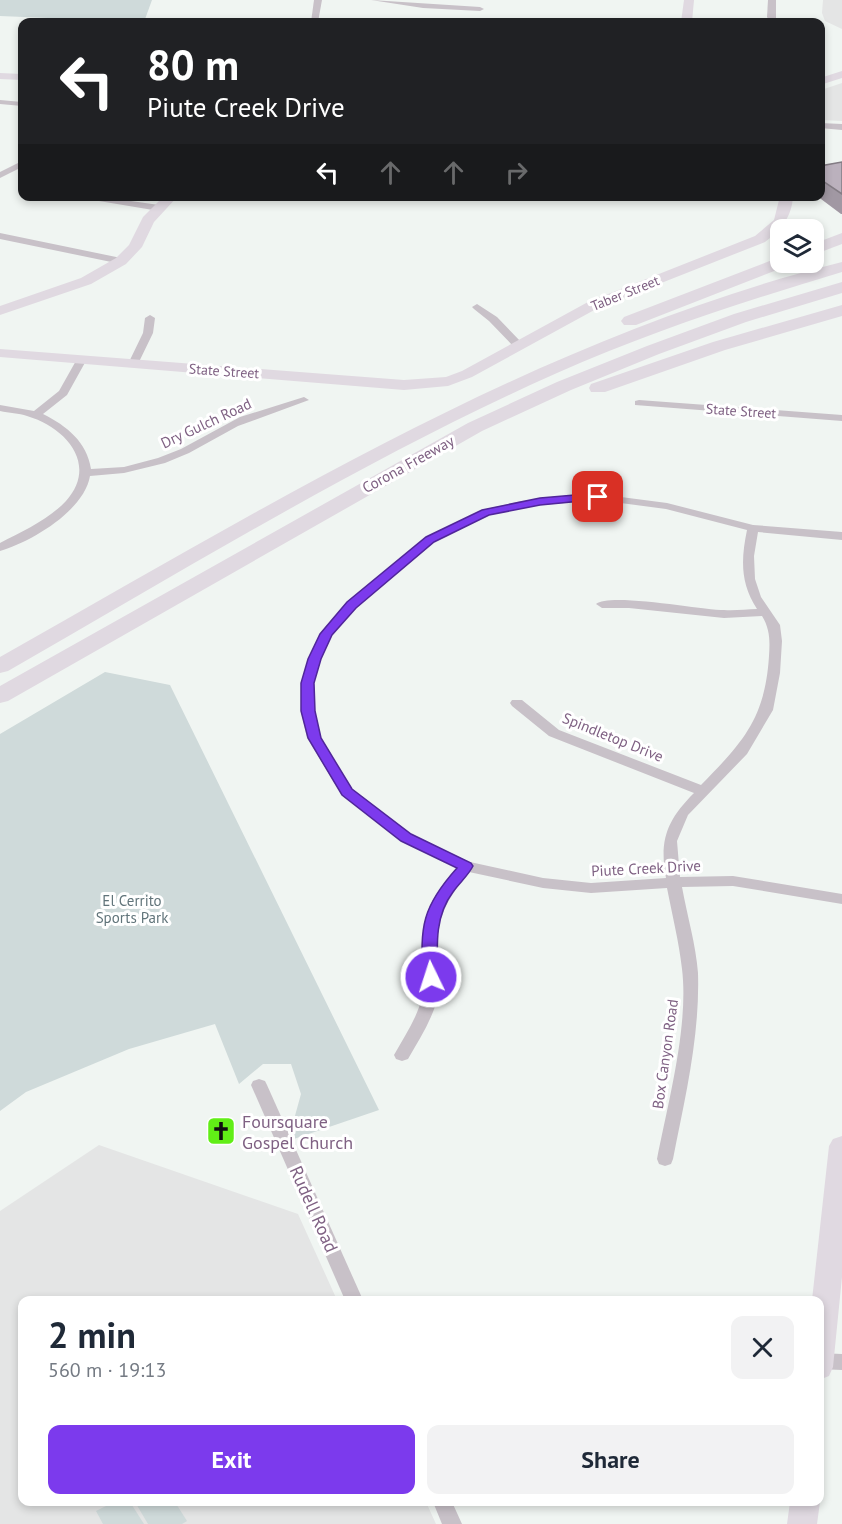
<!DOCTYPE html>
<html lang="en">
<head>
<meta charset="utf-8">
<style>
  :root { --surface:#fff; --page:#f2f2f3; --text:#1f2937; --muted:#747a83; --accent:#7c3aed }
  body { margin:0; font-family:"PT Sans",sans-serif; background:var(--page); color:var(--text); height:100vh; display:flex; flex-direction:column; font-size:22px; white-space:nowrap }
  * { box-sizing:border-box; margin:0 }
  p { font-size:20px; color:var(--muted) }
  .icon { flex:none; width:33px; height:33px; fill:none; stroke:currentColor; stroke-width:2; stroke-linecap:round; stroke-linejoin:round }
  .map { position:relative; flex:1; overflow:hidden }
  .panel { position:absolute; left:18px; top:1296px; width:806px; height:210px; display:flex; flex-direction:column; background:var(--surface); border-radius:12px; box-shadow:0 3px 9px #0003 }
  .panel>* { flex:none }
  .banner { position:absolute; left:18px; top:18px; width:807px; height:183px; border-radius:12px; box-shadow:0 3px 9px #0003; background:#202124; color:#fff; overflow:hidden }
  .tools { position:absolute; left:770px; top:219px; display:grid; gap:12px }
  .tools a { display:grid; place-items:center; width:54px; height:54px; border-radius:12px; background:var(--surface); box-shadow:0 3px 9px #0003; font-size:30px }
  .pin { position:absolute; display:grid; place-items:center; width:51px; height:51px; color:#fff; margin:-26px; border-radius:12px; box-shadow:0 3px 9px #0006 }
  .me { position:absolute; width:66px; margin:-33px; rotate:356deg; stroke-linejoin:round; filter:drop-shadow(0 0 4px #0008) }
  .turn { display:flex; align-items:center; gap:21px; height:126px; padding:0 30px; font-size:27px }
  .turn .icon { width:78px; height:78px; stroke-width:2.5 }
  .turn b { display:block; font-size:42px; line-height:51px }
  .lanes { display:flex; align-items:center; height:57px; padding:0 30px; background:#0003; justify-content:center; gap:30px; direction:ltr }
  .lanes .off { opacity:.35 }
  .round { display:grid; place-items:center; flex:none; width:63px; height:63px; border-radius:12px; background:var(--page) }
  .overview { display:flex; align-items:center; justify-content:space-between; height:102px; padding:0 30px }
  h1 { font-size:36px; font-weight:600; line-height:45px }
  .cta { display:flex; gap:12px; margin-top:auto; padding:12px 30px }
  .cta a { flex:1; height:69px; border-radius:12px; background:var(--accent); color:#fff; font-size:24px; font-weight:600; line-height:69px; text-align:center }
  .cta a+a { background:var(--page); color:var(--text) }
  .map>svg:first-child { display:block }
  .built { fill:#e4e5e5 }
  .green { fill:#cfdada }
  .lines { fill:none; stroke-linecap:round; stroke-linejoin:round }
  .street { fill:#c8c1c8; fill-rule:evenodd }
  .secondary { fill:#e0d9e1; fill-rule:evenodd }
  .primary { fill:#e0d9e1; fill-rule:evenodd }
  .highway { fill:#e0d9e1; fill-rule:evenodd }
  .wall { fill:#a198a3 }
  .building { fill:#bbb1bd; stroke:#837c84; stroke-width:1.5 }
  .route { fill:#7c3aed; stroke:#51269a; stroke-width:1.5 }
  .labels { text-anchor:middle; dominant-baseline:central; stroke-width:6; stroke-linejoin:round; paint-order:stroke }
  .far-street-label { font-size:14px; fill:#7f6183; stroke:#fff }
  .street-label { font-size:15px; fill:#7f6183; stroke:#fff }
  .park-label { font-size:15px; fill:#61747a; stroke:#fff }
  .near-poi-label { font-size:18px; fill:#7f6183; stroke:#fff; text-anchor:start }
  .near-street-label { font-size:18px; fill:#7f6183; stroke:#fff }
</style>
</head>
<body>
<div class="map">
<svg width="842" height="1524" viewBox="0 0 842 1524">
  <rect width="100%" height="100%" fill="#f0f5f2"/>
  <g class="built">
    <polygon points="823,0 842,0 842,29 825,21 822,13"/>
    <polygon points="842,83 842,121 821,120 821,90"/>
    <polygon points="99,1145 298,1214 337,1300 22,1300 22,1502 426,1502 436,1524 0,1524 0,1211"/>
  </g>
  <g class="green">
    <polygon points="0,0 152,0 144,22 0,16"/>
    <polygon points="105,672 170,685 379,1110 288,1141 301,1094 291,1064 263,1064 239,1084 215,1024 129,1049 26,1092 0,1111 0,734"/>
    <polygon points="114,1502 130,1502 144,1524 103,1524 96,1511"/>
    <polygon points="135,1502 175,1502 187,1521 182,1524 148,1524"/>
  </g>
  <g class="lines">
    <g class="street">
      <polygon points="314,0 322,0 318,22 311,22"/>
      <polygon points="371,0 480,7 484,9 480,11 423,8"/>
      <polygon points="768,0 776,0 776,22 770,22 767,17"/>
      <polygon points="548,19 610,20 614,22 545,22 545,19"/>
      <polygon points="0,100 22,102 22,106 0,104"/>
      <polygon points="820,123 842,124 842,130 820,128"/>
      <polygon points="22,161 22,167 0,178 0,172"/>
      <polygon points="96,196 159,205 164,208 159,211 99,201 96,200"/>
      <polygon points="0,233 121,258 126,261 121,264 0,239"/>
      <polygon points="477,304 497,317 522,343 522,347 514,347 489,321 474,309 472,307"/>
      <polygon points="150,315 155,318 153,333 137,366 129,366 128,364 143,333 145,318"/>
      <path d="M82,356L87,359L67,395L43,414C67,426 87,442 91,469L124,467L158,458L181,449L240,417L304,397L309,400L238,426L189,453L165,463L124,473L90,476C84,511 31,542 0,551V543C23,531 48,520 66,501C99,464 65,427 27,416C19,413 9,413 0,411V405L34,411L59,391L77,359Z"/>
      <polygon points="639,400 842,415 842,421 635,405 635,401"/>
      <path d="M598,494L667,503L753,525L842,532V540L758,532L754,556L755,579L761,597L780,625L782,641L780,673L773,710L747,754L688,815L677,841L680,877L733,876L842,894V904L733,886L682,887C687,915 696,945 698,973C700,1036 685,1098 673,1159L671,1164L665,1166L659,1164L657,1159C668,1103 689,1025 682,969C679,942 672,914 667,888L591,893L543,888L469,872C450,895 435,919 437,951C437,965 441,978 439,992C434,1017 420,1038 408,1059L402,1061L396,1059L394,1055C405,1035 419,1016 423,992C426,978 422,965 422,951C421,919 437,892 457,868L401,841L342,795L307,738L301,711L302,683L308,659L322,631L347,602L426,538L482,510L521,501ZM598,500L666,509L747,530C741,559 740,583 757,609C746,609 735,611 724,610C702,610 609,592 596,604L602,608H629L724,618L762,616C770,629 770,641 769,656C765,719 743,742 701,785L559,730L522,700H512L510,703L512,706L549,736L694,793C667,820 659,840 666,878L591,883L543,878L470,862L411,835L352,789L321,738L315,711L314,683L320,659L332,635L355,608L434,542L490,515L521,507Z"/>
      <polygon points="259,1079 265,1081 267,1085 363,1300 345,1300 251,1085 253,1081"/>
      <polygon points="819,1353 842,1354 842,1370 819,1369"/>
      <polygon points="433,1502 452,1502 462,1524 442,1524"/>
    </g>
    <g class="secondary">
      <polygon points="684,0 694,0 692,22 681,22"/>
      <polygon points="842,71 842,78 820,85 820,78"/>
      <polygon points="0,73 22,74 22,80 0,79"/>
      <polygon points="164,196 178,196 154,222 142,247 126,264 91,284 0,315 0,306 81,278 116,258 129,245 143,217"/>
      <path d="M780,196H793C792,217 781,230 765,242L598,308L472,377L448,386L404,390L0,357V349L404,380L446,377L462,371L588,302L755,236L774,220Z"/>
    </g>
    <g class="primary">
      <polygon points="842,1136 842,1277 833,1367 829,1376 819,1380 819,1300 812,1300 829,1146 833,1139"/>
      <polygon points="819,1500 820,1502 817,1524 787,1524 790,1502 819,1502"/>
    </g>
    <g class="highway">
      <polygon points="842,233 842,244 813,255 813,244"/>
      <polygon points="780,257 780,262 789,262 787,266 636,325 624,325 621,321 624,317"/>
      <path d="M842,262V272C745,301 649,332 557,373C366,458 188,568 8,671L0,673V657C270,505 538,338 842,262Z"/>
      <polygon points="842,282 842,293 746,322 659,354 571,390 482,431 8,701 0,703 0,686 468,423 557,382 647,346 734,314"/>
      <polygon points="842,305 842,316 725,350 605,392 591,392 589,388 591,384 713,342"/>
    </g>
  </g>
  <polygon class="wall" points="842,162 842,214 841,214 817,196 820,196 820,166"/>
  <g class="building">
    <rect x="820" y="127" width="3" height="12"/>
    <polygon points="842,162 842,194 820,179 820,166"/>
  </g>
  <path class="route" d="M598,493L602,494V499L540,505L489,515L434,542L356,608L332,635L321,659L314,683L315,711L321,738L352,789L411,834L471,863L473,866C468,876 459,883 453,892C434,917 437,948 438,977L436,981H425L423,977C420,926 422,907 457,868L401,841L342,795L308,738L301,711V683L308,659L320,634L347,602L426,537L482,510L540,498Z"/>
  <defs>
    <g id="church-square" transform="scale(1.5)"><rect x="-9" y="-9" width="18" height="18" rx="4" fill="#61ee16" stroke="#fff"/><path d="M-1.2-6h2.4v3.5h3.3v2.4h-3.3V6h-2.4V-.1h-3.3v-2.4h3.3Z" fill="#111"/></g>
  </defs>
  <g fill-rule="evenodd">
    <use href="#church-square" x="221" y="1131"/>
  </g>
  <g class="labels">
    <g class="far-street-label">
      <text transform="translate(625 293) rotate(-22)">Taber Street</text>
      <text transform="translate(224 371) rotate(4)">State Street</text>
      <text transform="translate(741 411) rotate(4)">State Street</text>
    </g>
    <g class="street-label">
      <text transform="translate(206 423) rotate(-25)">Dry Gulch Road</text>
      <text transform="translate(408 464) rotate(-29)">Corona Freeway</text>
      <text transform="translate(613 737) rotate(22)">Spindletop Drive</text>
      <text transform="translate(646 868) rotate(-3)">Piute Creek Drive</text>
      <text transform="translate(665 1054) rotate(-82)">Box Canyon Road</text>
    </g>
    <g class="park-label">
      <text x="132" y="900">El Cerrito<tspan x="132" dy="17">Sports Park</tspan></text>
    </g>
    <g class="near-poi-label">
      <text x="242" y="1121">Foursquare<tspan x="242" dy="21">Gospel Church</tspan></text>
    </g>
    <g class="near-street-label">
      <text transform="translate(314 1209) rotate(66)">Rudell Road</text>
    </g>
  </g>
</svg>
<div class="tools">
<a><svg class="icon" aria-label="layers" viewBox="0 0 24 24"><path d="M12 4l9 5-9 5-9-5zM3 14l9 5 9-5"/></svg></a>
</div>
<div class="pin" style="left:598px;top:497px;background:#d93025"><svg class="icon" aria-label="arrive" viewBox="0 0 24 24"><path d="M6 21V4h12l-3 4 3 4H6"/></svg></div>
<svg class="me" style="left:431px;top:977px" viewBox="-20 -20 40 40"><circle r="17" fill="#7c3aed" stroke="#fff" stroke-width="3"/><path d="M0-11L8 9 0 5-8 9z" fill="#fff"/></svg>
<div class="banner">
<div class="turn"><svg class="icon" aria-label="left" viewBox="0 0 24 24"><path d="M17 20v-9H6M10 6l-5 5 5 5"/></svg><div><b>80 m</b>Piute Creek Drive</div></div>
<div class="lanes"><svg class="icon" aria-label="left" viewBox="0 0 24 24"><path d="M17 20v-9H6M10 6l-5 5 5 5"/></svg><svg class="icon off" aria-label="ahead" viewBox="0 0 24 24"><path d="M12 20V5M6 11l6-6 6 6"/></svg><svg class="icon off" aria-label="ahead" viewBox="0 0 24 24"><path d="M12 20V5M6 11l6-6 6 6"/></svg><svg class="icon off" aria-label="right" viewBox="0 0 24 24"><path d="M7 20v-9h11M14 6l5 5-5 5"/></svg></div>
</div>
<section class="panel">
<div class="overview"><div><h1>2 min</h1><p>560 m · 19:13</p></div><a class="round"><svg class="icon" aria-label="close" viewBox="0 0 24 24"><path d="M6 6l12 12M18 6L6 18"/></svg></a></div>
<div class="cta"><a>Exit</a><a>Share</a></div>
</section>
</div>
</body>
</html>
